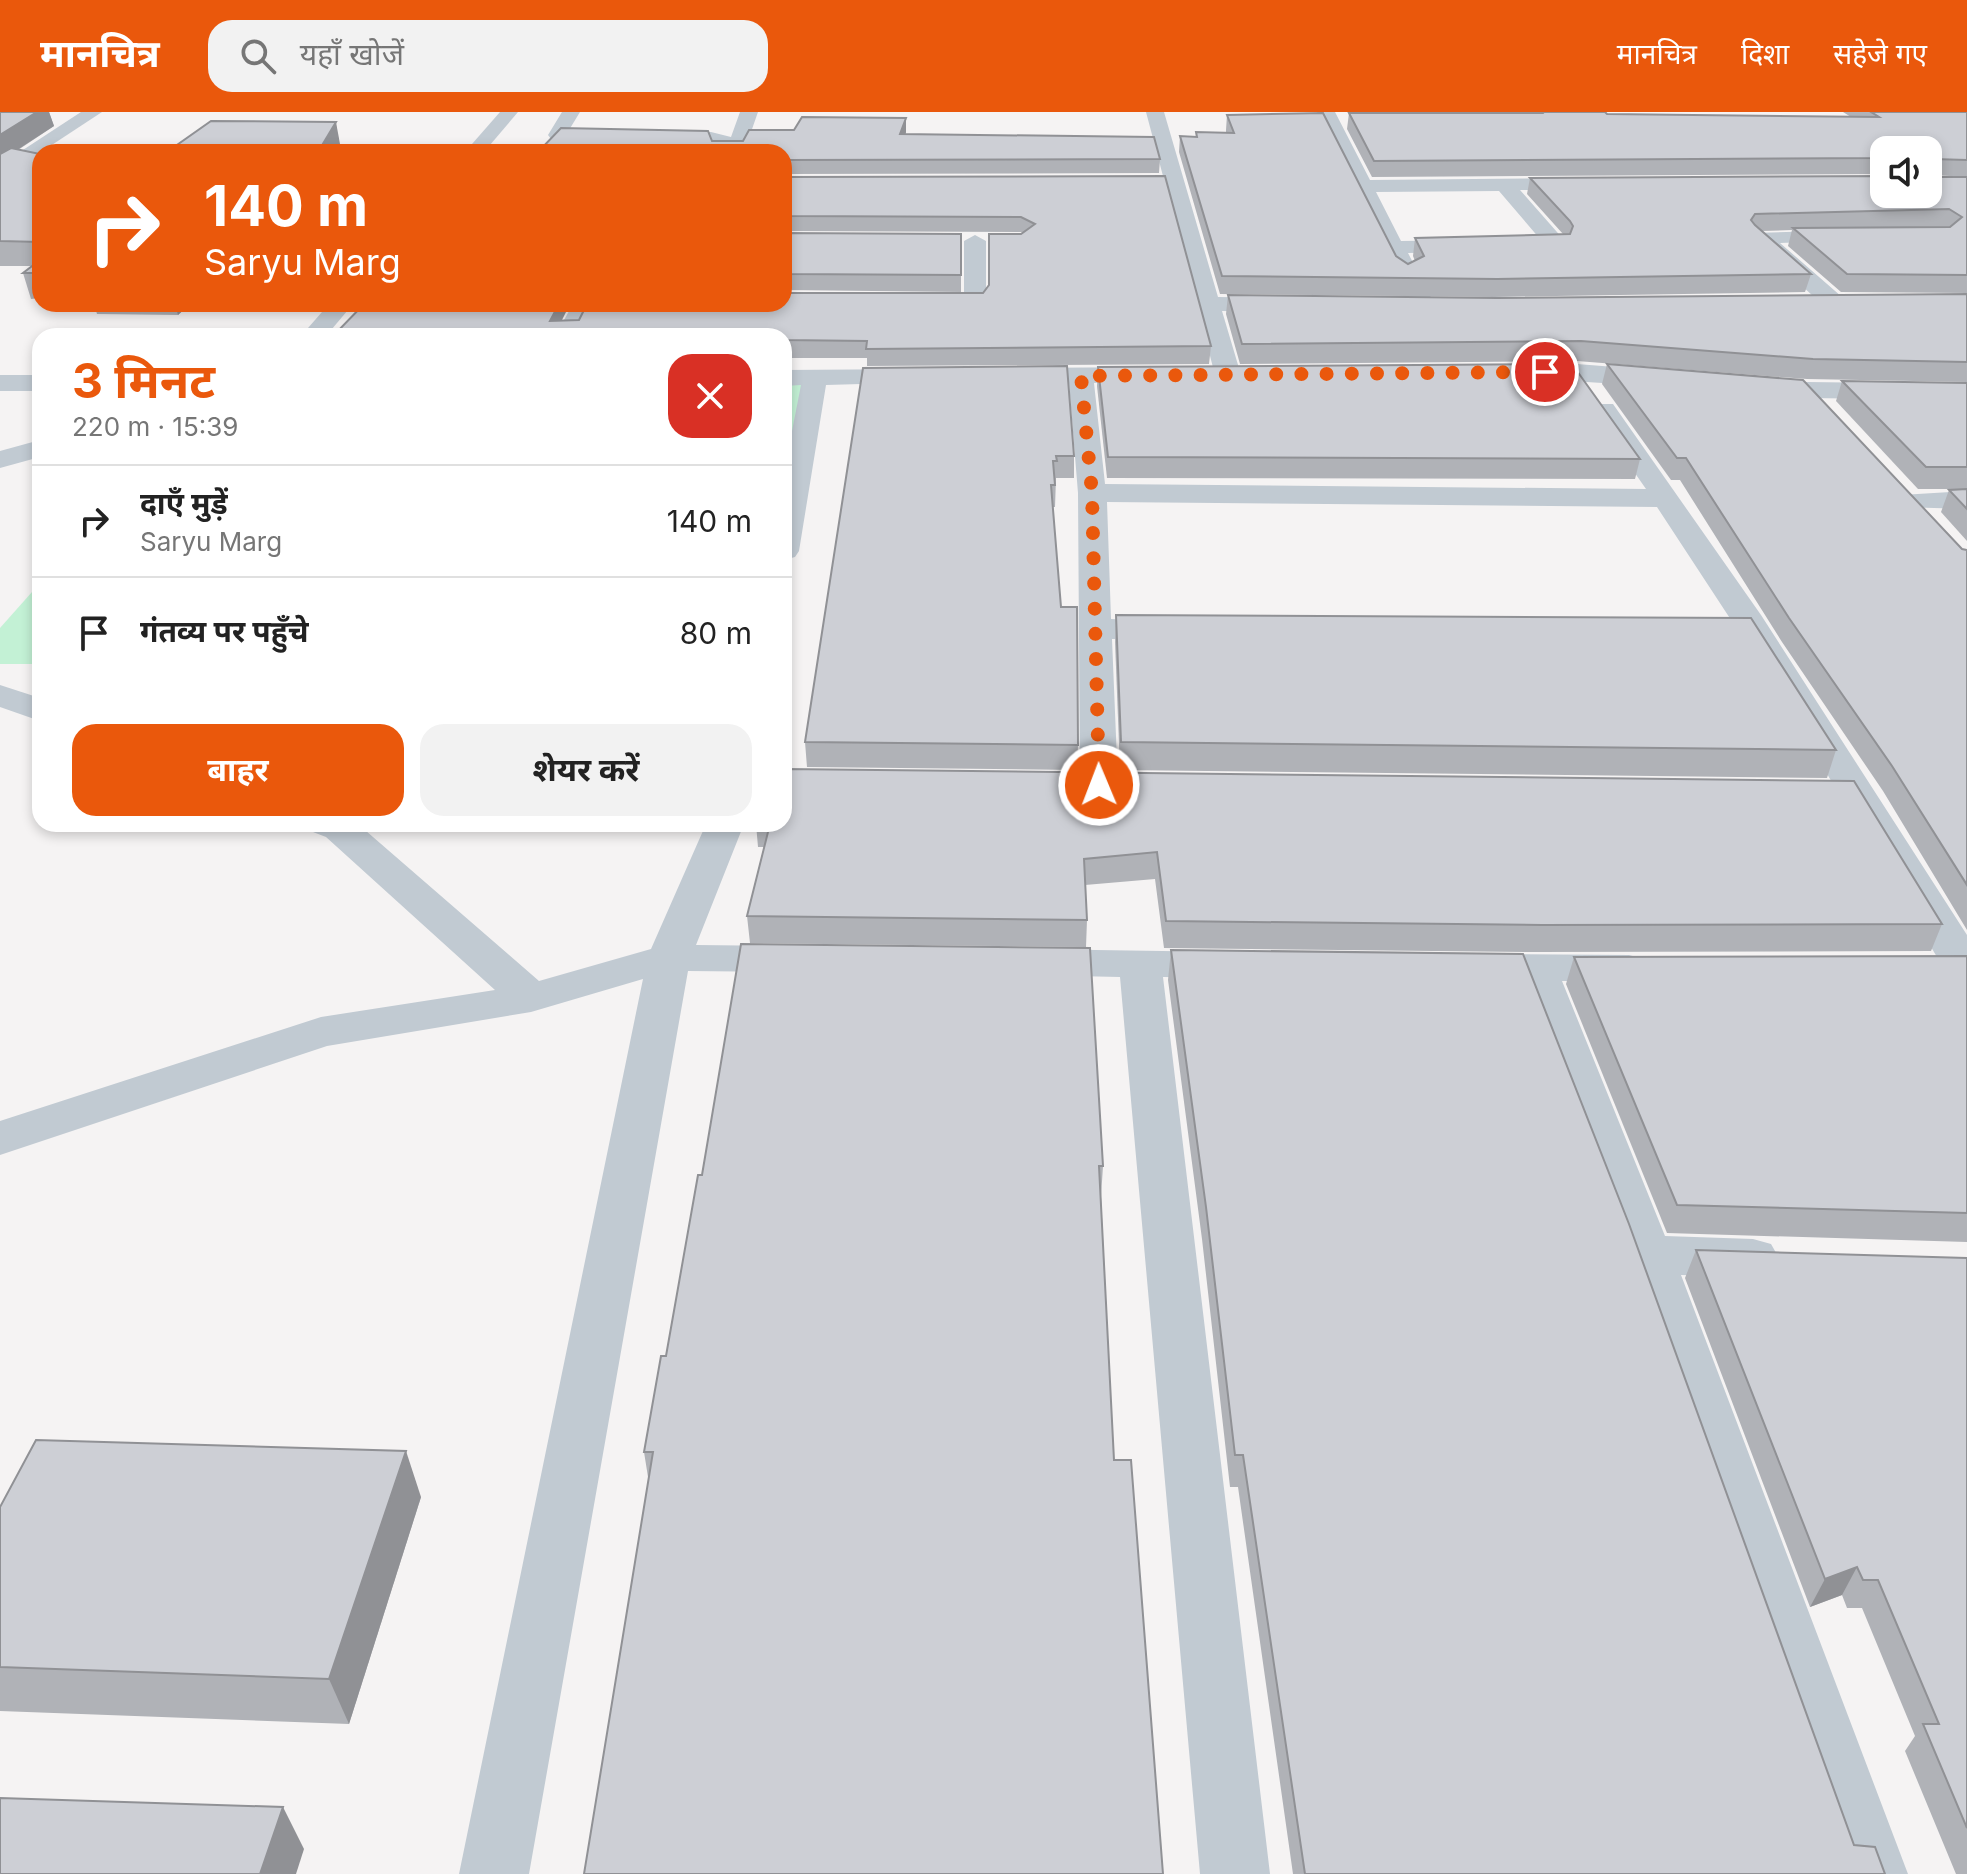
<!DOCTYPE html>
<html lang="hi">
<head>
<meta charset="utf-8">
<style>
  :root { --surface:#fff; --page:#f2f2f2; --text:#222; --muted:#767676; --line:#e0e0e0; --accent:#ea580c }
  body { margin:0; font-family:Inter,"Noto Sans Devanagari",sans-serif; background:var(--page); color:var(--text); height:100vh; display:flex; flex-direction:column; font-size:30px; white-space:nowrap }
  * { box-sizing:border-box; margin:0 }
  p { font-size:26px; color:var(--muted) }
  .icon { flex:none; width:44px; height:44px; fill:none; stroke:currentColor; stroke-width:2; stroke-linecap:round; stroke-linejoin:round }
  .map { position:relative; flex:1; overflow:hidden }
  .panel { position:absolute; left:32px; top:216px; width:760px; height:504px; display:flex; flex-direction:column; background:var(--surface); border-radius:24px; box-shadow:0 4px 12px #0003 }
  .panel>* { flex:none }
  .hud { position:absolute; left:32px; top:32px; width:760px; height:168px; border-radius:24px; box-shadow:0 4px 12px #0003; background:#ea580c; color:#fff; overflow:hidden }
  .tools { position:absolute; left:1870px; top:24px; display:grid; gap:16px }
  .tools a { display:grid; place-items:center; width:72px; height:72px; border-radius:16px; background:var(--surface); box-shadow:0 4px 12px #0003; font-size:40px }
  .pin { position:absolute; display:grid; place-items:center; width:68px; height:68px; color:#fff; margin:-34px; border:4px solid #fff; border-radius:50%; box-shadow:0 2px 8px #0007 }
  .me { position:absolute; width:88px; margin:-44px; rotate:359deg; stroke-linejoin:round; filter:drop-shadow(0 0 6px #0008) }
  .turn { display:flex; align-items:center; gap:28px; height:168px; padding:0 40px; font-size:36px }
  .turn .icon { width:104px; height:104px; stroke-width:2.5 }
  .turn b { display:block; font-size:56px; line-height:68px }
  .round { display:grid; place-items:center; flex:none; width:84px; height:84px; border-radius:24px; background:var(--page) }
  .headline { display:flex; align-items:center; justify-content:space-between; height:136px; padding:0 40px }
  h1 { font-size:48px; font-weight:700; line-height:60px; color:var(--accent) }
  .cta { display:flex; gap:16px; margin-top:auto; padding:16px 40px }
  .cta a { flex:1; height:92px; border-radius:24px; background:var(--accent); color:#fff; font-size:32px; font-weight:700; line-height:92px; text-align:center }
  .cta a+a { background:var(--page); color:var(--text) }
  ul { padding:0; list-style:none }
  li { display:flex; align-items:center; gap:24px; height:112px; padding:0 40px; border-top:2px solid var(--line) }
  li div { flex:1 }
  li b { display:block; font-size:30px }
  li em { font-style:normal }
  header { display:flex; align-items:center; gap:48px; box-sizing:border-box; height:112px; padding:0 40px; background:var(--accent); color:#fff }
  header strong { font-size:38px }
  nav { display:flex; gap:44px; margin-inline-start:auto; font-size:28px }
  .search { width:560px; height:72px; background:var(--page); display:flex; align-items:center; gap:20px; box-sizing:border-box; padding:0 28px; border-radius:24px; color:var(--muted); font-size:30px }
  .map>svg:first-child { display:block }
  .green { fill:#c3f1d5 }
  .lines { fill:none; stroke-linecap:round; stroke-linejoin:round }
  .minor { fill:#c1cad2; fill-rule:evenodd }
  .wall { fill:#b0b2b7 }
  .shaded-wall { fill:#909195 }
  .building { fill:#cdcfd5; stroke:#909195; stroke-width:2 }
  .route { stroke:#ea580c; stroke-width:14; stroke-dasharray:0 25.2 }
</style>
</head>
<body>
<header>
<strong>मानचित्र</strong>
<div class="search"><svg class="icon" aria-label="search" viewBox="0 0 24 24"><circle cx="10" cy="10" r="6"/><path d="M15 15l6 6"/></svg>यहाँ खोजें</div>
<nav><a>मानचित्र</a><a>दिशा</a><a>सहेजे गए</a></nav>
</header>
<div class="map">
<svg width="1967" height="1762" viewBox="0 0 1967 1762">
  <rect width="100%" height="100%" fill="#f5f3f3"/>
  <g class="green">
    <polygon points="815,265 784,439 784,266"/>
    <polygon points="40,471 40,552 0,552 0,516"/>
  </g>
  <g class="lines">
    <g class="minor">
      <polygon points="81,0 102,0 0,67 0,53"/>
      <polygon points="500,0 518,0 484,40 465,40"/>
      <polygon points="562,0 580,0 569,18 711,20 731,25 740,0 758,0 744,40 713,40 715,32 710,30 551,27 548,23"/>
      <polygon points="1146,0 1164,0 1218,185 1285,186 1293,188 1297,193 1293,198 1285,200 1222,199 1241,263 1237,268 1219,268 1215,263 1166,76 1106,76 1096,70 1106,64 1163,64"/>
      <path d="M1317,0H1335L1370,68L1590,66L1600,72L1590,78H1520L1564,128L1567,133L1564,138L1408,141L1436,195L1432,200H1416ZM1499,79L1540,127L1401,129L1376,80Z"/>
      <polygon points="1852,118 1859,120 1862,124 1859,128 1780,131 1842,185 1845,190 1842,195 1778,196 1775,191 1778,186 1813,184 1753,129 1750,125 1753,121"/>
      <polygon points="975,123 986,129 986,190 983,195 915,194 912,189 915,184 964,183 964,129"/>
      <polygon points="329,192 353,192 326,224 301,224"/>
      <polygon points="573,192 597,192 579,224 555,224"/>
      <polygon points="1518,252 1577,252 1665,259 1674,262 1678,267 1674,272 1665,275 1509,265 1505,260 1509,255"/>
      <polygon points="1158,255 1167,258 1171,263 1167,268 1094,271 1105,372 1646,377 1591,298 1595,292 1613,292 1761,503 1967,823 1967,868 1950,864 1943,855 1773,572 1657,395 1107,390 1111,507 1189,511 1193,518 1189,525 1177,528 1112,527 1118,673 1112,681 1099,684 1086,681 1080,673 1078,381 1069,271 1006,272 997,269 993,264 997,259 1006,256"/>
      <polygon points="922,257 931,260 935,265 931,270 826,273 799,439 795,445 784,448 784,360 801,273 784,274 784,258"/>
      <rect x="0" y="263" width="40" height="16"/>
      <polygon points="1754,266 1807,270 1967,272 1967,288 1807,286 1745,279 1741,274 1745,269"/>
      <polygon points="40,328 40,345 0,356 0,339"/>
      <polygon points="1967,379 1967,397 1901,395 1896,389 1901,383"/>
      <polygon points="0,573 40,586 40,609 0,595"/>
      <polygon points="308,712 358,712 539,869 651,837 706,712 744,712 696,833 797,834 812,838 818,847 812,856 797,860 688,859 529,1762 459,1762 643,867 531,900 327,934 0,1043 0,1009 321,905 495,878 326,725 313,720"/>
      <polygon points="1029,837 1229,840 1244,844 1251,853 1244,862 1229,866 1163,865 1270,1762 1200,1762 1120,865 1029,863 1014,859 1007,850 1014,841"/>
      <polygon points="1469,842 1629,843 1644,847 1651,856 1644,865 1629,869 1562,869 1665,1124 1753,1127 1771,1132 1779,1146 1771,1160 1753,1165 1681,1163 1908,1762 1838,1762 1621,1143 1518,869 1469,868 1454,864 1447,855 1454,846"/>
    </g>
  </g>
  <g class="wall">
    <polygon points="0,0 49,0 54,14 18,38 40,42 40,186 31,187 23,161 32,154 0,154"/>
    <polygon points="1524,0 1605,0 1607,2 1851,5 1843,0 1967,0 1967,65 1932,63 1933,65 1967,65 1967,181 1841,180 1788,134 1792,118 1761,119 1811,162 1805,180 1494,185 1220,182 1179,40 1180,24 1196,25 1196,20 1226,21 1226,18 1227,3 1396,144 1408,152 1415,149 1413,144 1415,126 1563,122 1527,82 1530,66 1928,82 1884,38 1884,62 1372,65 1347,17 1349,1 1525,1"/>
    <polygon points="906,6 906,22 1160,47 1159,61 784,62 784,40 712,29 743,29 794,18"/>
    <polygon points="1165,64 1211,234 1209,252 867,254 867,246 784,246 784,224 333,224 983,181 1023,121 1021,120 784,119 784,65"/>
    <polygon points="784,121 961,122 961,180 784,178"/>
    <polygon points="1967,182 1967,270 1807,267 1577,249 1240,252 1226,202 1228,183 1497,186"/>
    <polygon points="94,192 190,192 178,203 97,202"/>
    <polygon points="1607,252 1962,437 1967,438 1967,818 1883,679 1782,530 1680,368 1671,368 1602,272"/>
    <polygon points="1098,255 1640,347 1635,367 1107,366 1097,274"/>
    <polygon points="863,256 1074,344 1074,366 1056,366 1055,395 1053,395 1061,495 1078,633 1077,658 807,655 805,630"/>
    <polygon points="1842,269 1967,271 1967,377 1918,377 1836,289"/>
    <polygon points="1967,377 1967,429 1941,400 1949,378"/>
    <polygon points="1116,503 1836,638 1827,666 1120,658 1115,530"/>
    <polygon points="784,657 1942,812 1931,839 1535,840 1164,836 1155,767 1085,773 1087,808 1086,835 750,831 747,804 764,735 758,735 756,712 784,712"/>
    <polygon points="1171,838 1854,1733 1885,1762 1293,1762 1238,1375 1230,1375 1202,1127 1168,868"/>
    <polygon points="1967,844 1967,1130 1667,1121 1566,872 1574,845"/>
    <polygon points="1103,1054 1101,1085 1114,1348 648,1365 644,1340 666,1244 698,1063"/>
    <polygon points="1696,1138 1967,1146 1967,1762 1956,1762 1905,1639 1915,1624 1862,1496 1847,1496 1842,1483 1810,1495 1685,1166"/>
    <polygon points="421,1385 349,1612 0,1599 0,1395"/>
  </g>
  <g class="shaded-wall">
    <polygon points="37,0 49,0 54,14 0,49 0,23"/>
    <polygon points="906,6 906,20 900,36 900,22"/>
    <polygon points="336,10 340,32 335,40 318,40"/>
    <polygon points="175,192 190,192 178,203"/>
    <polygon points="559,192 570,192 554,224 550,209"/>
    <polygon points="406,1339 421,1385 349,1612 329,1567"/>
    <polygon points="1857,1455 1842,1483 1810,1495 1825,1467"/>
    <polygon points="283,1695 304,1737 296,1762 260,1762"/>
  </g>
  <g class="building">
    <polygon points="0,0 37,0 0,23"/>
    <polygon points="1541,0 1605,0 1607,2 1879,5 1871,0 1967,0 1967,48 1933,47 1930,50 1930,62 1933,65 1967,65 1967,163 1847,162 1793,116 1950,115 1962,105 1949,97 1755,102 1751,108 1755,113 1811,162 1497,167 1222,164 1180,24 1197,25 1196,20 1234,21 1227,3 1323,1 1396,144 1408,152 1424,144 1415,126 1570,122 1573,114 1570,109 1530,66 1884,64 1884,82 1928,82 1928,38 1884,38 1884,46 1374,49 1349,1 1542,1"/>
    <polygon points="802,5 906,6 900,22 1154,25 1160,47 784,48 784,40 538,40 561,16 708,19 712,29 743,29 749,18 794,18"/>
    <polygon points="211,9 336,10 318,40 167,40"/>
    <polygon points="11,36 40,42 40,130 0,129 0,42"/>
    <polygon points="1165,64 1211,234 866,237 867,229 784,228 784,224 333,224 364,192 559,192 550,209 579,208 587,192 784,192 784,181 983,181 989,173 989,122 1021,122 1035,112 1021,105 784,104 784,65"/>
    <polygon points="784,121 961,122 961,163 784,162"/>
    <polygon points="40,148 40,161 23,161"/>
    <polygon points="1967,182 1967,250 1813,247 1581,229 1242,232 1228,183 1497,186"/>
    <polygon points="1572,252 1640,347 1108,345 1098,255"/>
    <polygon points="1607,252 1803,268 1962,437 1967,438 1967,773 1892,654 1789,506 1686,346 1677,346"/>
    <polygon points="1067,254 1074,344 1056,344 1057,349 1053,349 1055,373 1051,373 1061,495 1077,495 1078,633 805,630 863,256"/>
    <polygon points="1842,269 1967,271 1967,355 1926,355"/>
    <polygon points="1967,377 1967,397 1949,378"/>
    <polygon points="1116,503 1751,506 1836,638 1121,630"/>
    <polygon points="784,657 1854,669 1942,812 1542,813 1166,809 1157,740 1084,747 1087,808 747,804 770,712 784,712"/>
    <polygon points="741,832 1090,836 1103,1054 1099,1054 1114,1348 1131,1348 1163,1762 584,1762 653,1340 644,1340 661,1244 666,1244 698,1063 702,1063"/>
    <polygon points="1171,838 1523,842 1629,1112 1854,1733 1875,1735 1885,1762 1305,1762 1243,1343 1235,1343 1206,1095"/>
    <polygon points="1967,844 1967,1101 1677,1093 1574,845"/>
    <polygon points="1696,1138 1967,1146 1967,1716 1923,1612 1939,1612 1878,1468 1863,1468 1857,1455 1825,1467"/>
    <polygon points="36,1328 406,1339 329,1567 0,1555 0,1395"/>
    <polygon points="0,1686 283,1695 260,1762 0,1762"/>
  </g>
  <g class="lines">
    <polyline class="route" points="1099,673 1092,381 1081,264 1545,260"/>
  </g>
</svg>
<div class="tools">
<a><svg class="icon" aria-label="sound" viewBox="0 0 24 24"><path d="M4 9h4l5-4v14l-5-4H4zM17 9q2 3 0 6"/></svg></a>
</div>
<div class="pin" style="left:1545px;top:260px;background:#d93025"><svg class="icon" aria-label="arrive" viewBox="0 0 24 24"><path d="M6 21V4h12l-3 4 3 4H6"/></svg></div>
<svg class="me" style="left:1099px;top:673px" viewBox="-20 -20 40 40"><circle r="17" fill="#ea580c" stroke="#fff" stroke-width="3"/><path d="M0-11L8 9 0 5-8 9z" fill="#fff"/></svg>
<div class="hud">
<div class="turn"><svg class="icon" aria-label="right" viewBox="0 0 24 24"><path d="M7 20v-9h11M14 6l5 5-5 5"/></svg><div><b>140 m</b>Saryu Marg</div></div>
</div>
<section class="panel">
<div class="headline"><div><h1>3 मिनट</h1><p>220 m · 15:39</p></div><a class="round" style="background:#d93025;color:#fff"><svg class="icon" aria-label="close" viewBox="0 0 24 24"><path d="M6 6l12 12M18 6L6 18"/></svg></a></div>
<ul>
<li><svg class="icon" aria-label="right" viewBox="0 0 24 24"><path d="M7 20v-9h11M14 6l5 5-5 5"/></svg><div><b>दाएँ मुड़ें</b><p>Saryu Marg</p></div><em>140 m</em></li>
<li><svg class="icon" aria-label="arrive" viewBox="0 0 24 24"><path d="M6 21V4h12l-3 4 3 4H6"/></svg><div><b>गंतव्य पर पहुँचे</b></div><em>80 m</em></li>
</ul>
<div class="cta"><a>बाहर</a><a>शेयर करें</a></div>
</section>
</div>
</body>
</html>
